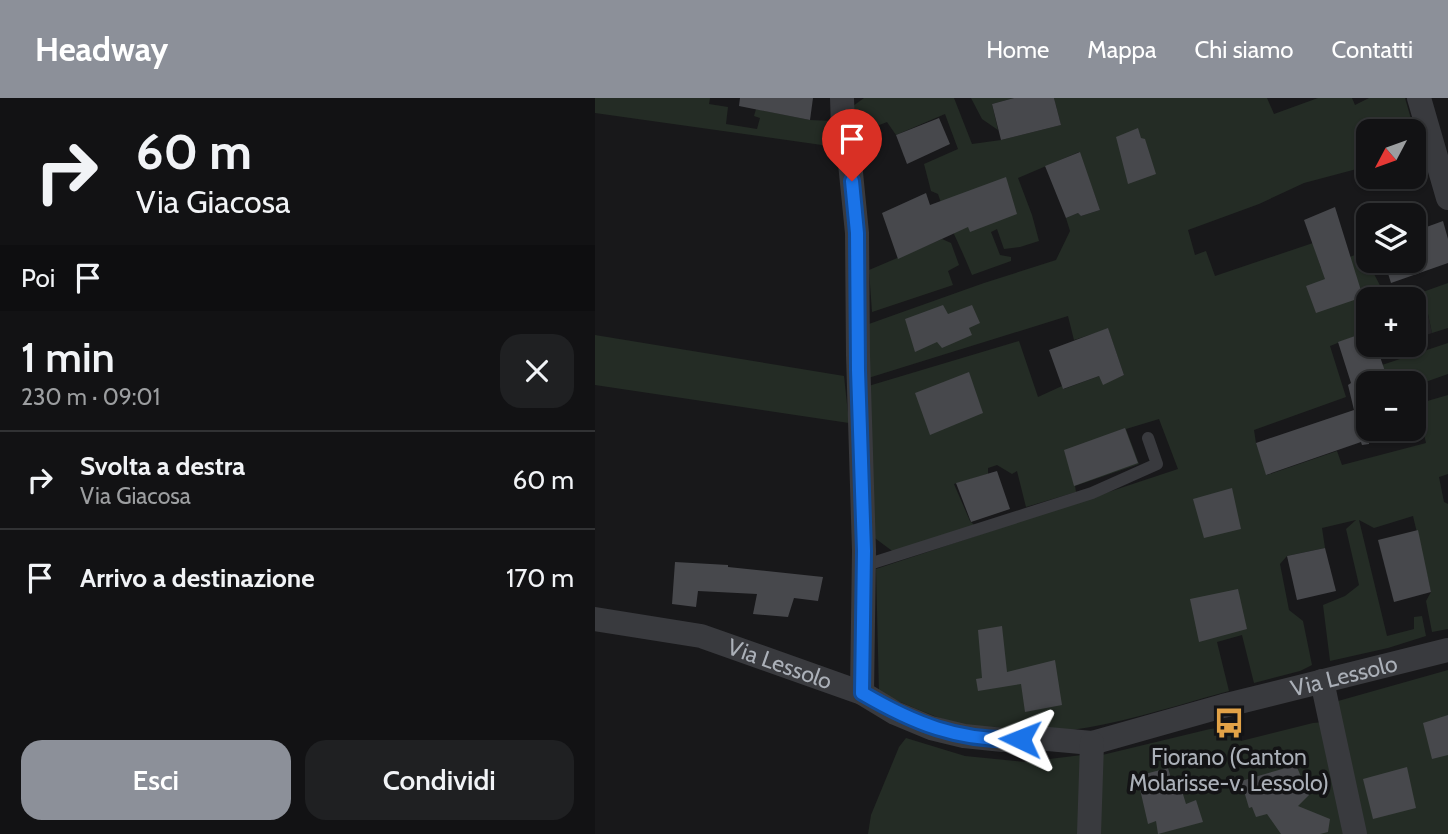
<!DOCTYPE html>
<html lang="it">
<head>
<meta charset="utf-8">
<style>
  :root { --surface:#121214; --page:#1f2022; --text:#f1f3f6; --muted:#9c9ea0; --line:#313234; --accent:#8c9099 }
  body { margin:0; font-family:Cabin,sans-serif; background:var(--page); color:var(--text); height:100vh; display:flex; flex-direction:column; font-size:26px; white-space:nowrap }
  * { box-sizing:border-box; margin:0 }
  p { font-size:23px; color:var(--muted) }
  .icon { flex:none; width:38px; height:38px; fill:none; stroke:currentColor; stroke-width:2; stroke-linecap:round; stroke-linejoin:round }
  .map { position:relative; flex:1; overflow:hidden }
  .sheet { display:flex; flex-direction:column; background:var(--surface); width:595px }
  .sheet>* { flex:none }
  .guide { background:#121214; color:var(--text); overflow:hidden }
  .needle { width:46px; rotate:229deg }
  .fabs { position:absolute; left:761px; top:21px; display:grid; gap:14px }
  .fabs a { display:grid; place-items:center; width:70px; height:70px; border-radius:14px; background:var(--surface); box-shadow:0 2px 5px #0004,0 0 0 2px var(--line); font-size:35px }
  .pin { position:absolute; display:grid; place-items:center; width:60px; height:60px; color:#fff; margin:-72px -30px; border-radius:50% 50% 50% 0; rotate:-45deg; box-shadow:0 0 7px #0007 }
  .pin .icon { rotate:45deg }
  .me { position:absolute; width:77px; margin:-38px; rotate:272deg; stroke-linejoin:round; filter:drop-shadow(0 0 5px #0008) }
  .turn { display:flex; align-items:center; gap:24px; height:147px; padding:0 21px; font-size:32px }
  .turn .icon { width:91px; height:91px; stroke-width:2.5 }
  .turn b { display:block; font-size:49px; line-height:60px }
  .then { display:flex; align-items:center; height:66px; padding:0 21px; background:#0003; gap:14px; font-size:26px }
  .round { display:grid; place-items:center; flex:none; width:74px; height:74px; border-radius:21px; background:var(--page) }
  .overview { display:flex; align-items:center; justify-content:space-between; height:119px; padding:0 21px }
  h1 { font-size:42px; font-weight:600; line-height:52px }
  .primary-button { display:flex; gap:14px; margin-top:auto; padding:14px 21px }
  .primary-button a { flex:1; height:80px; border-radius:21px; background:var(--accent); color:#fff; font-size:28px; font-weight:600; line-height:80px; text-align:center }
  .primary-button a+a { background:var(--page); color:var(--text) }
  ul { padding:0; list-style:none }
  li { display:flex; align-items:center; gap:21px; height:98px; padding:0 21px; border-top:2px solid var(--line) }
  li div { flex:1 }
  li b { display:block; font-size:26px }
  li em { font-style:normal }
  header { display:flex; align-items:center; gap:42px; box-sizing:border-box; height:98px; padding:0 35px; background:var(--accent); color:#fff }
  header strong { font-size:33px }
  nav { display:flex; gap:38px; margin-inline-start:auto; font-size:24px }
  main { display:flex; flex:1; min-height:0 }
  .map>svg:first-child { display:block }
  .built { fill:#242426 }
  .green { fill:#242c25 }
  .building { fill:#47484c }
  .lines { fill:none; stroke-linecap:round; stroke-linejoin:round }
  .service { stroke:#393a3e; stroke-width:12 }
  .minor { stroke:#393a3e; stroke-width:24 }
  .route-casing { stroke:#114b97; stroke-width:18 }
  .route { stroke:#1a73e8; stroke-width:12 }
  .labels { text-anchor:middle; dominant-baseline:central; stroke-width:7; stroke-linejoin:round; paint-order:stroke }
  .street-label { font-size:23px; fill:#abb0b8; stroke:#131315 }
  .poi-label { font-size:23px; fill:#abb0b8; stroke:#131315 }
</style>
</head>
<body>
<header>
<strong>Headway</strong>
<nav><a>Home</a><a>Mappa</a><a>Chi siamo</a><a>Contatti</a></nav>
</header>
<main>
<section class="sheet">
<div class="guide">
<div class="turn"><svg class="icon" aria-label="right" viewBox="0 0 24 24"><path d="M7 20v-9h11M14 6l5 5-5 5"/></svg><div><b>60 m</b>Via Giacosa</div></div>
<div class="then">Poi<svg class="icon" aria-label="arrive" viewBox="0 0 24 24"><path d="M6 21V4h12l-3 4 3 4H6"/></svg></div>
</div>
<div class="overview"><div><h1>1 min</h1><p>230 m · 09:01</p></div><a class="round"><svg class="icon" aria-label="close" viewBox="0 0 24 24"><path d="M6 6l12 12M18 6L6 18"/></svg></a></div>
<ul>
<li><svg class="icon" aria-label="right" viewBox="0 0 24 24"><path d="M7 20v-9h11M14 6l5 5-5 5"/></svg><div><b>Svolta a destra</b><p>Via Giacosa</p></div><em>60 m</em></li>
<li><svg class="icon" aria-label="arrive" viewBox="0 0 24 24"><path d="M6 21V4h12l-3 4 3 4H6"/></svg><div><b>Arrivo a destinazione</b></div><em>170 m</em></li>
</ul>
<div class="primary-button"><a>Esci</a><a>Condividi</a></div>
</section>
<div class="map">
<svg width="853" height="736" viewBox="0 0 853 736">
  <rect width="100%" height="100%" fill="#18181a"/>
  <polygon class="built" points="833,216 837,235 819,241 819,221"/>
  <g class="green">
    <polygon points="0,0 115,0 114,6 133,9 131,26 162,31 165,20 159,18 161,11 215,22 238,23 241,49 0,15"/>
    <path d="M269,0H359L377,46L406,42L466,27L459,0H672L679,16L723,0H757L760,7L774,0H810L827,59L819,61V33H774L773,68L709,85L664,106L593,132L600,157L611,153L620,178L718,145L726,170L773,152L774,163H779L778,174L792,201H774L773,233L735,248L751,299L659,332L661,345L672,377L742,353L747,367L831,345L822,306L853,297V376L844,379L849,404L853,406V531L837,534L831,503L836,494L818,418L779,430L764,422L792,538L819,531V519L827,518L831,538L793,550L735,563L728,507L750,498L764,487L751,431L761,422L727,430L730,450L692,458L685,466L694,512L708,523L717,567L705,573L659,585L647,537L622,544L634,593C557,614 477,643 396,634C361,629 317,609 284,595L281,471L583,371L564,321L531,331L544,366L480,388L481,394L431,409L422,373L417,376L402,367L393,370V376L359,386L375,423L379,427L300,455L277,438L270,289L424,243L443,299L467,288L469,291L504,278L508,286L529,277L513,231L479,242L473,218L270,281L271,227L389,185L461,162L475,133L471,120L483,115L486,118L505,112L484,54L423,80L437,117L444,143L425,149L409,151L402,131L396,134L405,157L416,159V163L377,177C366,149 352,124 343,96L336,93L329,66L363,51L350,16L301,37L292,24L262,36L258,8Z"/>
    <polygon points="376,0 419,0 397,6 403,32 387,21"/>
    <polygon points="347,141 356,145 364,167 353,173 358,187 277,214 274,172"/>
    <polygon points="853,185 853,230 837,235 833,216 819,221 819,201 808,201"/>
    <polygon points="0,237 249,278 254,325 0,287"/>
    <polygon points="853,245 853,276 819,288 819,285 794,285 787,267"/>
    <polygon points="853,572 853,736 770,736 736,605"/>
    <polygon points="730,624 755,736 503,736 503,658 615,631 641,628 646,643 718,625"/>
    <polygon points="311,640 370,658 430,664 487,657 486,736 273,736 276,717 304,649"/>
  </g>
  <g class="building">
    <polygon points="145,0 218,0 215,22 144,8"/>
    <polygon points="419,0 459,0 466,27 406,42 397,6"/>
    <polygon points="344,20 355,46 312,66 301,37"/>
    <polygon points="543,30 546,40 550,41 561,76 533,86 521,39"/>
    <polygon points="485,54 505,112 486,118 483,115 471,120 450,68"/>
    <polygon points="411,79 422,116 375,134 373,129 303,161 287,115 331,95 335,107"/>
    <polygon points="740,109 768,199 721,215 711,188 730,181 709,122"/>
    <polygon points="848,123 853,141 853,165 796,185 791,169 805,163 819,163 819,157 831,152 826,131"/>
    <polygon points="348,207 353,216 377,207 385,225 374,230 377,237 347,250 342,244 320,254 310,221"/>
    <polygon points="513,230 529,277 508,287 504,278 468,291 454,252"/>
    <polygon points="774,233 774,247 781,247 794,285 774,285 774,346 767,347 766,344 671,377 661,345 759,312 753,287 756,285 743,244"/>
    <polygon points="374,274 388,315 335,337 320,295"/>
    <polygon points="530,330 543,365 479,388 469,352"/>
    <polygon points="402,373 415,411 376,424 361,385"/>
    <polygon points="637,390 646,431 609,440 598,401"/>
    <polygon points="823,432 836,494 799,504 783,442"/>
    <polygon points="730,450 741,493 702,502 692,458"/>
    <polygon points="80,464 133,467 133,469 228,479 223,503 199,500 193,519 158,516 162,496 103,493 101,509 77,506"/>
    <polygon points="643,491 652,531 604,544 595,501"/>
    <polygon points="407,528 412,574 460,562 467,607 430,614 426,586 383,593 381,581 387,580 383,532"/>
    <polygon points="853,617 853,657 837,661 828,625"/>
    <polygon points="701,667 714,697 703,708 735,721 733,734 725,736 686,736 672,716 661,719 657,709 654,710 646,683"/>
    <polygon points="812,669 821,710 778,721 768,681"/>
    <polygon points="573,670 580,694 587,693 591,706 601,702 608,724 563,736 561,723 553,726 542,678"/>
  </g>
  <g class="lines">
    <polyline class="service" points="268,468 497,395 562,366 553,340"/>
    <g class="minor">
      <polyline points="247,0 248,29 255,65 262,135 263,257 269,453 267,595"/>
      <polyline points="824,0 853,100"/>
      <path id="s1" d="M0,521L106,538L267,595L300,615L336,630L369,638L408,642L442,640L497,645L628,608L853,552"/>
      <polyline points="727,583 760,736"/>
      <polyline points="494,736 497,645"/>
    </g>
  </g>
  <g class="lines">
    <g class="route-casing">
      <path id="route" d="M257,83L262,135L263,272L269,453L267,595C318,625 364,644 425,641"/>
    </g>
    <use href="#route" class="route"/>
  </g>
  <defs>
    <g id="bus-bare" transform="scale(2.415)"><path d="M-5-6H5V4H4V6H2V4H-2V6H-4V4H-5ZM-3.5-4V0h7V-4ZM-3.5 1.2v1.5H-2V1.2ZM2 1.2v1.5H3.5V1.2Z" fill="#e2a247" stroke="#131315" stroke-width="2.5" paint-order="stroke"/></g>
  </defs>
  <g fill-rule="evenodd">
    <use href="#bus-bare" x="634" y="625"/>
  </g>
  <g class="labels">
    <g class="street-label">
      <text stroke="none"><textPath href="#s1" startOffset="191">Via Lessolo</textPath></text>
      <text stroke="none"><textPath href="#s1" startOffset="779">Via Lessolo</textPath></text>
    </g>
    <g class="poi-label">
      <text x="634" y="659">Fiorano (Canton<tspan x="634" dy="26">Molarisse-v. Lessolo)</tspan></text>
    </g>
  </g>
</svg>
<div class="fabs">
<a><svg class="needle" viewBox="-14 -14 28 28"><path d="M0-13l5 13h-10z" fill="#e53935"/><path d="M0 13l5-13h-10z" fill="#9c9ea0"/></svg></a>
<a><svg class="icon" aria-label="layers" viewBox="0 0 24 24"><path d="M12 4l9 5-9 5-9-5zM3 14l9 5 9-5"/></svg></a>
<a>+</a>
<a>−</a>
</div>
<div class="pin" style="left:257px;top:83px;background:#d93025"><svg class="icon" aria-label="arrive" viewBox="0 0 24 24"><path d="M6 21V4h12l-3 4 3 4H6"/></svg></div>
<svg class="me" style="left:425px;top:641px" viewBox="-20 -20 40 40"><path d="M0-17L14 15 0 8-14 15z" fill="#1a73e8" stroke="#fff" stroke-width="4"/></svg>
</div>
</main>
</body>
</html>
